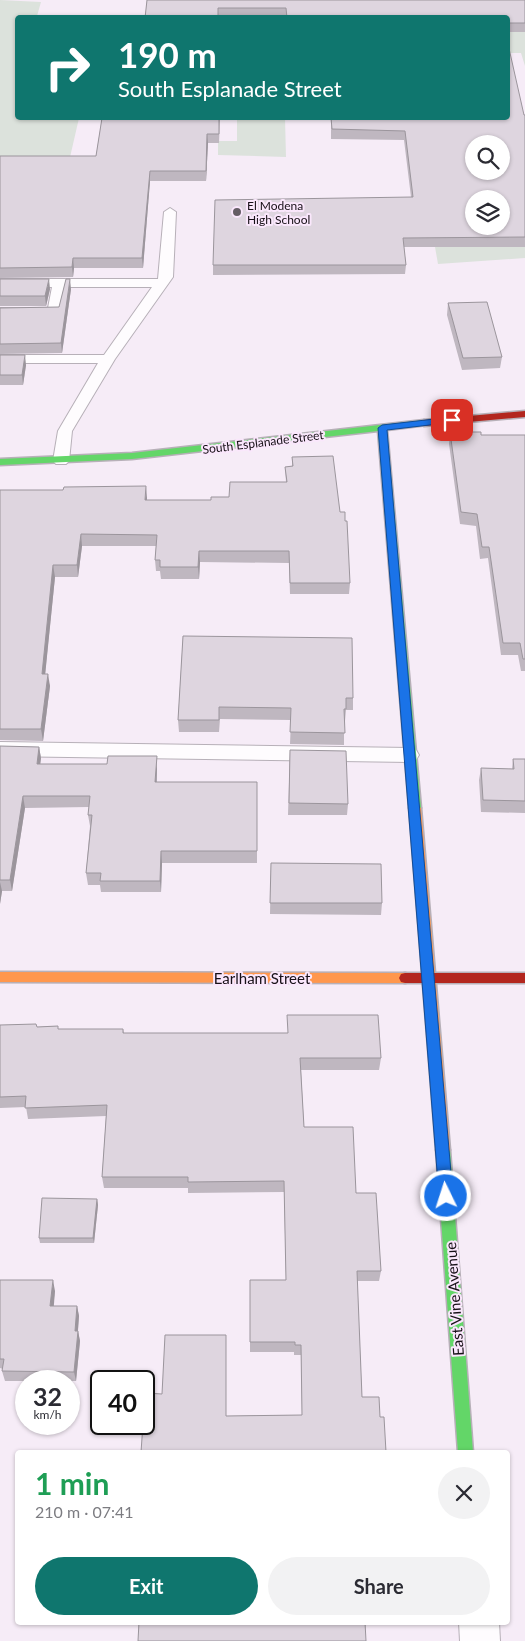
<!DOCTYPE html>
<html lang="en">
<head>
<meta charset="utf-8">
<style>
  :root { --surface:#fff; --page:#f2f2f3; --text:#2b2b33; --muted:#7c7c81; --accent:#0f766e }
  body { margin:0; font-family:Lato,sans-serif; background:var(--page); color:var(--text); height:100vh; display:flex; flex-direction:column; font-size:19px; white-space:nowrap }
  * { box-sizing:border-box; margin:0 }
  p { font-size:16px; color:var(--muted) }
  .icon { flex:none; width:28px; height:28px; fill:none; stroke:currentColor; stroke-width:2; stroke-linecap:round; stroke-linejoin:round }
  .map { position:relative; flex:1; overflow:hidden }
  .panel { position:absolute; left:15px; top:1450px; width:495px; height:175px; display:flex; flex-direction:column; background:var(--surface); border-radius:5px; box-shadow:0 1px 4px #0004 }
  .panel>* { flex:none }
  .banner { position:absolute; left:15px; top:15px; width:495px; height:105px; border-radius:5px; box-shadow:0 1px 4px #0004; background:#0f766e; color:#fff; overflow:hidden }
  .buttons { position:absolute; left:465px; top:135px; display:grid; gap:10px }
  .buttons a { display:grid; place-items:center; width:45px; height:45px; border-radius:50%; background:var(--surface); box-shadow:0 1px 4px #0004; font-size:25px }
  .speed { position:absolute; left:15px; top:1370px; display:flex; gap:10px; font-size:25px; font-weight:700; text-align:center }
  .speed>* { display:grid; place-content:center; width:65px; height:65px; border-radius:50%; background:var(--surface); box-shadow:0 1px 4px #0004; line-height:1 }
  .speed small { font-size:12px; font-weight:400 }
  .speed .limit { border:2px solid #111; border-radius:8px; background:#fff; color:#111 }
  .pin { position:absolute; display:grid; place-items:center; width:42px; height:42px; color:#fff; margin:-21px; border-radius:10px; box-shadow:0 2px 8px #0006 }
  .me { position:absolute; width:55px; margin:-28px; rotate:356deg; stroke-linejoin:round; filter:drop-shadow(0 0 4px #0008) }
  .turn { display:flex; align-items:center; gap:18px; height:105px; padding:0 20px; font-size:22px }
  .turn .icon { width:65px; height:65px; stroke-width:2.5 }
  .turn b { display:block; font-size:35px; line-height:42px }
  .round { display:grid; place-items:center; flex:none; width:52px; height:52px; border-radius:26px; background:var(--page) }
  .headline { display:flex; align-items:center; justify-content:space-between; height:85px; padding:0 20px }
  h1 { font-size:30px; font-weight:700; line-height:38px; color:#1e9e55 }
  .cta { display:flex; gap:10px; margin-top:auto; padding:10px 20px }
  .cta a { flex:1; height:58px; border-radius:30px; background:var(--accent); color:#fff; font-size:20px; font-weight:700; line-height:58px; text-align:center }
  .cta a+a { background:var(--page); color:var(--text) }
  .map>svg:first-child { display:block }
  .green { fill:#dce2dc }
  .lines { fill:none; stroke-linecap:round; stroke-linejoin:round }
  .lane-casing { stroke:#b7b0b8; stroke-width:2 }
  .street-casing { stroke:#b7b0b8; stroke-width:2 }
  .fast-casing { stroke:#b7b0b8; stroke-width:3 }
  .slow-casing { stroke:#b7b0b8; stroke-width:3 }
  .jam-casing { stroke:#b7b0b8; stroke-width:3 }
  .lane { fill:#fefcfe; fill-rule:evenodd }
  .street { fill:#fefcfe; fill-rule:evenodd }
  .fast { fill:#63d668; fill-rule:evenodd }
  .slow { fill:#ff974d; fill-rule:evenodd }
  .jam { fill:#b3261e; fill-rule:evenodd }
  .wall { fill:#bfb7c0 }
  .shaded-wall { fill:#9b959c }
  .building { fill:#ded5df; stroke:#9b959c; fill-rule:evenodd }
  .route { fill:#1a73e8; stroke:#114b97 }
  .poi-dot { fill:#655d65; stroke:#fae7fc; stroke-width:2 }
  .labels { text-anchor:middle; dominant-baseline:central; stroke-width:4; stroke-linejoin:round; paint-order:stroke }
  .far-poi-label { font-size:12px; fill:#171017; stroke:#fae7fc; text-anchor:start }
  .far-street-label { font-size:12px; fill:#171017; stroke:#fae7fc }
  .street-label { font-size:15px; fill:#171017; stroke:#fae7fc }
</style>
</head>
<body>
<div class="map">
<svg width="525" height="1641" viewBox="0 0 525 1641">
  <rect width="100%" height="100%" fill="#f6ecf7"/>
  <g class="green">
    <polygon points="0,0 41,2 37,16 42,17 18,18 18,118 79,118 68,166 0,166"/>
    <polygon points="508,32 525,32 525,66 521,53 508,53"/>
    <polygon points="237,118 285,118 286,157 218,155 218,141 237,141"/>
    <polygon points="435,247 525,247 525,258 438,264"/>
  </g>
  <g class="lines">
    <g class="lane-casing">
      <g id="lane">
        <polygon points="170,208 176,212 173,277 115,359 72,431 69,461 66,464 56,464 53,461 58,431 98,363 0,363 0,355 104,355 152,287 65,287 59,315 0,316 0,308 48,308 52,287 0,287 0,279 158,279 164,212"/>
        <polygon points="0,742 410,748 416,750 419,755 416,760 410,762 0,756"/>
      </g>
    </g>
    <g class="street-casing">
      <polygon id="street" points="459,1622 499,1622 500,1641 460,1641"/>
    </g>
    <g class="fast-casing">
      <g id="fast">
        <polygon points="424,420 428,423 427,425 387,430 421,808 415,812 409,808 378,431 132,459 0,465 0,459 132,453"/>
        <polygon points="443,1144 448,1146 450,1150 473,1452 458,1452 436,1150 438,1146"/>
      </g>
    </g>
    <g class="slow-casing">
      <g id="slow">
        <polygon points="415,804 421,808 450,1150 448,1154 443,1156 438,1154 436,1150 409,808"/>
        <polygon points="0,972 405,973 409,974 411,978 409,982 405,983 0,982"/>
      </g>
    </g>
    <g class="jam-casing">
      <g id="jam">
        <polygon points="525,411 525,417 424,426 420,423 424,420"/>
        <polygon points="405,973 525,973 525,983 405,983 401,982 399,978 401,974"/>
      </g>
    </g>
    <use href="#lane" class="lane"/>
    <use href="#street" class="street"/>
    <use href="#fast" class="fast"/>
    <use href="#slow" class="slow"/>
    <use href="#jam" class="jam"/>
  </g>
  <g class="wall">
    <polygon points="147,0 525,0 525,32 508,32 508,18 145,18"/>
    <polygon points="525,115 525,247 404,247 406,265 405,274 213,275 213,265 411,197 404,140 331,139 331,118"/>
    <polygon points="102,118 220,118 219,143 208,143 206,181 150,181 143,268 74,268 73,277 0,278 0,156 96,156"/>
    <polygon points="0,279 50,289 46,306 0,306"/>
    <polygon points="71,289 62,353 0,354 0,308 59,307"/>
    <polygon points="448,303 502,357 500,368 462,370 447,315"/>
    <polygon points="0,355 26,365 23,385 0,385"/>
    <polygon points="450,432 481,435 525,435 525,671 521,671 518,655 501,655 488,558 480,559 476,526 460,524 449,444"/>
    <polygon points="292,457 350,583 349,594 290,594 289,563 200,562 199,579 161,579 160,571 156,571 155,560 156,546 82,546 78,577 55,577 45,674 50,686 43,741 0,740 0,490 147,498 147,500 211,500 229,497 286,482 285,467 292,466"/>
    <polygon points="183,636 353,698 353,710 346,710 345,721 344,721 344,745 290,744 291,720 220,719 219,732 179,732 178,720"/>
    <polygon points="0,746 39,747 41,758 40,764 157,768 157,782 257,782 257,863 162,863 161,892 101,892 100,885 88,885 86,873 90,826 88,815 89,807 25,808 12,891 2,891 0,904"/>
    <polygon points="290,750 348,804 347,815 288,815"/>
    <polygon points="513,759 525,759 525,813 481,812 479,780 481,768 512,769"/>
    <polygon points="271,863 382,903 381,915 270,914"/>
    <polygon points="0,1025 37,1027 58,1026 58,1029 123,1029 124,1033 381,1058 379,1070 301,1070 304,1127 356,1193 381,1271 379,1281 357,1281 362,1397 380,1417 141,1452 162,1394 226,1345 226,1416 302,1415 301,1355 294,1355 294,1352 250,1352 250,1280 286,1280 284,1192 188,1193 188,1188 104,1188 102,1177 106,1116 28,1119 26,1107 0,1108"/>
    <polygon points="97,1199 98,1205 94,1243 40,1243 39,1238"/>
    <polygon points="0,1280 55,1291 53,1306 77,1306 79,1316 78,1331 80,1341 76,1381 5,1381 2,1371 3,1369 0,1368"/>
  </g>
  <g class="shaded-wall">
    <polygon points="207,134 208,143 206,181 206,171"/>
    <polygon points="150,171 150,181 143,268 142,258"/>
    <polygon points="73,258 74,268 73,277 72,267"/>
    <polygon points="49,279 50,289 46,306 45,296"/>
    <polygon points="70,279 71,289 62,353 61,343"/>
    <polygon points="25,355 26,365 23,385 22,375"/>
    <polygon points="146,486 147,498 146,512 145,500"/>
    <polygon points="81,534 82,546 78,577 77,565"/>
    <polygon points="199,551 200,562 199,579 198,567"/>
    <polygon points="53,565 55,577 44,686 42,674"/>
    <polygon points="48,674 50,686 43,741 41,729"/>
    <polygon points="39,747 41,758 39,775 37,764"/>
    <polygon points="157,756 157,768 156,793 155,782"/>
    <polygon points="23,796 25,808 12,891 10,880"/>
    <polygon points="161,851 162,863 161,892 160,881"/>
    <polygon points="0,882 2,891 0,904"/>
    <polygon points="97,1199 98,1205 94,1243 93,1238"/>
    <polygon points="53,1280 55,1291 53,1316 50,1306"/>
    <polygon points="77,1306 79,1316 77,1341 75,1331"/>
    <polygon points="78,1331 80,1341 76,1381 74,1372"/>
  </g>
  <g class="building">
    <polygon points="147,0 525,0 525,23 508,23 508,18 287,18 286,8 218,8 218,18 145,18"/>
    <path d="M508,44L524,115H525V237L403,238L406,265H213L215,200L413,197L405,131L332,129L331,118H508ZM474,144H501V171H474ZM474,199H501V226H474Z"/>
    <polygon points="102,118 219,118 219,134 207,134 206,171 150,171 142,258 73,258 72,267 0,268 0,156 96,156"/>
    <polygon points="0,279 49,279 45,296 0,296"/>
    <polygon points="66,279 70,279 61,343 0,344 0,308 59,307"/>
    <polygon points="487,302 502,357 463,358 448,303"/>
    <polygon points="0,355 25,355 22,375 0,375"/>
    <polygon points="450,432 481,432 481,435 525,435 525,659 523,659 520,643 503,643 489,547 482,547 477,514 461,512"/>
    <polygon points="333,456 340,512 345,512 345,521 347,521 350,583 290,583 289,551 199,551 198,567 160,567 160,560 155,560 157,535 81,534 77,565 53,565 42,674 48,674 41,729 0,729 0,490 63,490 64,487 146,486 145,500 211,500 211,497 229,497 230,482 287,482 285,467 293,466 292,457"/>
    <polygon points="183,636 352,638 353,698 346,698 346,709 344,709 345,733 290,732 291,708 219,707 219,720 178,720"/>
    <polygon points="0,746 39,747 37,764 107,764 108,756 157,756 155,782 257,782 257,851 161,851 160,881 100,881 101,873 86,873 92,815 88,815 90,796 23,796 10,880 0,880"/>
    <polygon points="290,750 346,751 348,804 289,803"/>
    <polygon points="513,759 525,759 525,801 483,800 481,768 514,769"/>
    <polygon points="271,863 381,864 382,903 270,903"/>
    <polygon points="287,1015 378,1015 381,1058 300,1058 304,1127 353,1127 356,1193 376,1193 381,1271 357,1271 362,1397 379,1397 380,1417 384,1417 386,1452 141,1452 143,1424 144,1424 145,1393 162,1394 165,1335 226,1335 226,1416 302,1415 301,1345 295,1345 295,1342 250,1342 250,1280 286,1280 284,1181 188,1182 188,1177 102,1177 107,1105 25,1108 26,1096 0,1097 0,1025 36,1024 37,1027 58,1026 58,1029 123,1029 123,1033 288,1033"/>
    <polygon points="42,1198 97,1199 93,1238 39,1238"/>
    <polygon points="0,1280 53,1280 50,1306 77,1306 75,1331 78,1331 74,1372 2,1371 4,1359 0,1359"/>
    <polygon points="139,1622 365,1622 366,1641 138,1641"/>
  </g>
  <polygon class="route" points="452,417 456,420 455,422 387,430 453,1196 451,1200 446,1202 441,1200 439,1196 378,428 382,425"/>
  <circle class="poi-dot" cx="237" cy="212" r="5"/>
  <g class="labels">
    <g class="far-poi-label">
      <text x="247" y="205">El Modena<tspan x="247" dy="14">High School</tspan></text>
    </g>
    <g class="far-street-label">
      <text transform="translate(263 442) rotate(-7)">South Esplanade Street</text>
    </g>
    <g class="street-label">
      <text x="262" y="978">Earlham Street</text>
      <text transform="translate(454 1299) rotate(-94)">East Vine Avenue</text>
    </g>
  </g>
</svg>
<div class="buttons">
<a><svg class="icon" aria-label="search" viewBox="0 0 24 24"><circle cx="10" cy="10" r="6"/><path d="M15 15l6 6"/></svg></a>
<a><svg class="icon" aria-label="layers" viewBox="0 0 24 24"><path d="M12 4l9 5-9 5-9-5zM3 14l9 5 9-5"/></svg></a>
</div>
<div class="speed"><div>32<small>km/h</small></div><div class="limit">40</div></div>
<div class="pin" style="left:452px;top:420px;background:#d93025"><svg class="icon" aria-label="arrive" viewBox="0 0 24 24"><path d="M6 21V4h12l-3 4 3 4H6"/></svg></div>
<svg class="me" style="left:446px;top:1196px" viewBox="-20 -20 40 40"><circle r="17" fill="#1a73e8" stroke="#fff" stroke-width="3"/><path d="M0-11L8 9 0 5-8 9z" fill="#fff"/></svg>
<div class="banner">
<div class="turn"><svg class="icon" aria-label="right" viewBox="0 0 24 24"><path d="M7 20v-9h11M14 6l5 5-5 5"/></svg><div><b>190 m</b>South Esplanade Street</div></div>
</div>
<section class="panel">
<div class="headline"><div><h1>1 min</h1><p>210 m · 07:41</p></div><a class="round"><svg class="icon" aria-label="close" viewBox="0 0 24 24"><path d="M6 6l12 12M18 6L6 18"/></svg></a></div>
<div class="cta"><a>Exit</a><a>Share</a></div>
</section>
</div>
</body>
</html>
